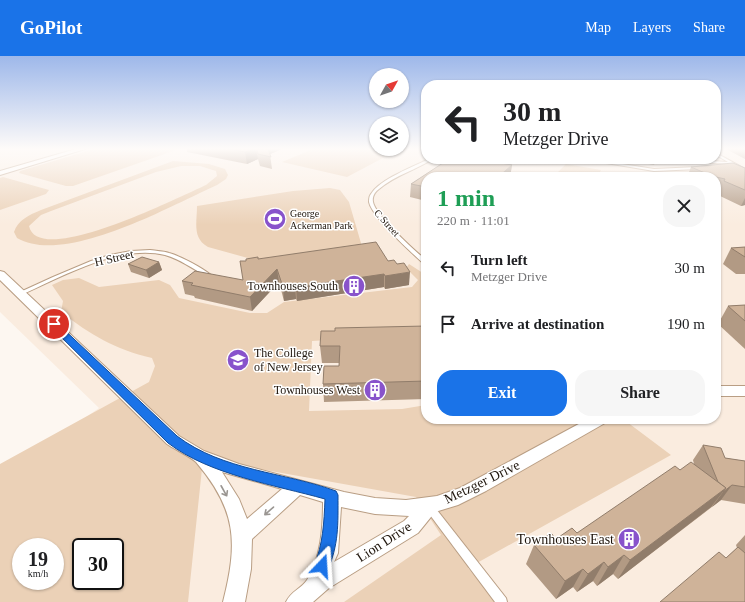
<!DOCTYPE html>
<html lang="en">
<head>
<meta charset="utf-8">
<style>
  :root { --surface:#fff; --page:#f6f6f6; --text:#202124; --muted:#757577; --accent:#1a73e8 }
  body { margin:0; font-family:"Times New Roman",serif; background:var(--page); color:var(--text); height:100vh; display:flex; flex-direction:column; font-size:15px; white-space:nowrap }
  * { box-sizing:border-box; margin:0 }
  p { font-size:13px; color:var(--muted) }
  .icon { flex:none; width:22px; height:22px; fill:none; stroke:currentColor; stroke-width:2; stroke-linecap:round; stroke-linejoin:round }
  .map { position:relative; flex:1; overflow:hidden }
  .panel { position:absolute; left:421px; top:116px; width:300px; height:252px; display:flex; flex-direction:column; background:var(--surface); border-radius:16px; box-shadow:0 1px 3px #0004 }
  .panel>* { flex:none }
  .hud { position:absolute; left:421px; top:24px; width:300px; height:84px; border-radius:16px; box-shadow:0 1px 3px #0004; background:#fff; color:var(--text); overflow:hidden }
  .needle { width:26px; rotate:50deg }
  .buttons { position:absolute; left:369px; top:12px; display:grid; gap:8px }
  .buttons a { display:grid; place-items:center; width:40px; height:40px; border-radius:50%; background:var(--surface); box-shadow:0 1px 3px #0004; font-size:20px }
  .speed { position:absolute; left:12px; top:482px; display:flex; gap:8px; font-size:20px; font-weight:700; text-align:center }
  .speed>* { display:grid; place-content:center; width:52px; height:52px; border-radius:50%; background:var(--surface); box-shadow:0 1px 3px #0004; line-height:1 }
  .speed small { font-size:10px; font-weight:400 }
  .speed .limit { border:2px solid #111; border-radius:6px; background:#fff; color:#111 }
  .pin { position:absolute; display:grid; place-items:center; width:34px; height:34px; color:#fff; margin:-17px; border:2px solid #fff; border-radius:50%; box-shadow:0 1px 4px #0007 }
  .me { position:absolute; width:44px; margin:-22px; rotate:20deg; stroke-linejoin:round; filter:drop-shadow(0 0 3px #0008) }
  .turn { display:flex; align-items:center; gap:14px; height:84px; padding:0 16px; font-size:18px }
  .turn .icon { width:52px; height:52px; stroke-width:2.5 }
  .turn b { display:block; font-size:28px; line-height:34px }
  .round { display:grid; place-items:center; flex:none; width:42px; height:42px; border-radius:16px; background:var(--page) }
  .overview { display:flex; align-items:center; justify-content:space-between; height:68px; padding:0 16px }
  h1 { font-size:24px; font-weight:700; line-height:30px; color:#1e9e55 }
  .cta { display:flex; gap:8px; margin-top:auto; padding:8px 16px }
  .cta a { flex:1; height:46px; border-radius:16px; background:var(--accent); color:#fff; font-size:16px; font-weight:700; line-height:46px; text-align:center }
  .cta a+a { background:var(--page); color:var(--text) }
  ul { padding:0; list-style:none }
  li { display:flex; align-items:center; gap:12px; height:56px; padding:0 16px }
  li div { flex:1 }
  li b { display:block; font-size:15px }
  li em { font-style:normal }
  header { display:flex; align-items:center; gap:24px; box-sizing:border-box; height:56px; padding:0 20px; background:var(--accent); color:#fff }
  header strong { font-size:19px }
  nav { display:flex; gap:22px; margin-inline-start:auto; font-size:14px }
  .map>svg:first-child { display:block }
  .built { fill:#faecdf; fill-rule:evenodd }
  .green { fill:#ebd1b7; fill-rule:evenodd }
  .lines { fill:none; stroke-linecap:round; stroke-linejoin:round }
  .service-casing { stroke:#b99e84; stroke-width:2 }
  .minor-casing { stroke:#b99e84; stroke-width:2 }
  .service { fill:#fff; fill-rule:evenodd }
  .minor { fill:#fff; fill-rule:evenodd }
  .wall { fill:#b29a84 }
  .shaded-wall { fill:#917d6b }
  .building { fill:#cfb399; stroke:#917d6b }
  .oneway { stroke:#9a9692 }
  .route { fill:#1a73e8; stroke:#114b97 }
  .labels { text-anchor:middle; dominant-baseline:central; stroke-width:3; stroke-linejoin:round; paint-order:stroke }
  .far-poi-label { font-size:10px; fill:#1f150c; stroke:#fff; text-anchor:start }
  .far-street-label { font-size:10px; fill:#1f150c; stroke:#fff }
  .street-label { font-size:12px; fill:#1f150c; stroke:#fff }
  .poi-label { font-size:12px; fill:#1f150c; stroke:#fff; text-anchor:end }
  .near-street-label { font-size:14px; fill:#1f150c; stroke:#fff }
  .near-poi-label { font-size:14px; fill:#1f150c; stroke:#fff; text-anchor:end }
</style>
</head>
<body>
<header>
<strong>GoPilot</strong>
<nav><a>Map</a><a>Layers</a><a>Share</a></nav>
</header>
<div class="map">
<svg width="745" height="546" viewBox="0 0 745 546">
  <rect width="100%" height="100%" fill="#fdf7f1"/>
  <path class="built" d="M0,93H426V103H716V93H745V546H0V421L99,352L0,256ZM426,121H716V363H426ZM21,491H55V525H21ZM81,491H115V525H81Z"/>
  <g class="green">
    <polygon points="94,93 176,93 176,94 73,130 66,130 19,117 20,115"/>
    <polygon points="313,93 400,93 347,121 282,106"/>
    <path d="M173,105L209,108L225,113L228,119L226,123L217,129C170,150 65,210 17,182L14,176C18,164 29,159 41,154ZM181,110H200L216,115L217,120L206,129C183,139 38,213 29,170L41,159L51,155L156,116Z"/>
    <polygon points="566,108 601,114 600,116 613,118 615,116 643,121 565,121 555,119"/>
    <polygon points="3,121 49,134 46,138 0,154 0,122"/>
    <path d="M330,132L340,134L349,146L363,194L255,204L208,191C192,182 197,167 197,150L293,135Z"/>
    <path d="M409,208L426,219V278L312,285L309,355L402,353L426,349V363H623L671,399L468,512L497,546H344L441,479L416,441L203,403L188,546H0V408L149,326L155,310L152,302C114,293 91,279 61,256L63,245L52,229L63,224L79,222L99,231L159,224L170,229L179,242L250,257H267L284,246L412,231L418,224L406,212ZM21,491H55V525H21ZM81,491H115V525H81Z"/>
  </g>
  <g class="lines">
    <g class="service-casing">
      <g id="service">
        <polygon points="716,93 719,93 716,94"/>
        <polygon points="716,97 745,113 745,115 731,108 680,105 678,104 680,103 728,106 716,99"/>
        <path d="M429,103H433C416,114 395,119 379,133C375,136 372,140 373,146C375,159 415,195 426,204V208H424C412,197 372,161 369,146C369,144 369,140 371,138C379,124 414,110 429,103Z"/>
        <polygon points="582,103 590,103 654,113 698,111 700,112 698,113 654,115"/>
        <polygon points="425,151 426,151 426,157 424,156"/>
        <path d="M150,194C156,195 163,195 169,197C180,200 201,211 211,219L208,221L206,220C193,213 180,203 165,199C119,188 64,220 23,238H19L18,237L53,221L91,205L110,199L131,195Z"/>
        <polygon points="430,448 433,449 506,542 507,546 495,546 427,455 426,452 427,449"/>
      </g>
    </g>
    <g class="minor-casing">
      <g id="minor">
        <polygon points="76,93 85,93 0,119 0,115"/>
        <path d="M0,215L4,216L179,380L204,395L239,408L344,436L375,442L406,444L437,440L460,432L588,363H607L605,367L486,435L458,449L435,456L418,477L329,532L313,546H286C291,535 301,533 307,524C321,501 323,472 323,446L300,439L252,483L251,513L245,546H223C238,487 237,454 196,406C191,401 174,393 167,388L0,224ZM222,416L282,433L247,463L239,443ZM341,451L375,458L409,460L404,465L334,506L338,497Z"/>
        <rect x="716" y="330" width="29" height="10"/>
      </g>
    </g>
    <use href="#service" class="service"/>
    <use href="#minor" class="minor"/>
  </g>
  <g class="wall">
    <polygon points="187,93 282,93 270,98 272,113 260,110 258,103 247,108 187,96"/>
    <polygon points="726,93 745,93 745,103"/>
    <polygon points="449,103 478,103 512,109 510,121 426,121 426,145 410,141 411,128"/>
    <polygon points="619,103 657,103 654,109"/>
    <polygon points="691,111 745,112 745,149 741,150 718,139 719,136 716,136 716,121 687,121"/>
    <polygon points="745,191 745,218 736,218 723,208 731,192"/>
    <polygon points="258,203 388,205 409,229 385,233 384,231 297,245 296,243 284,245 279,226 252,255 195,242 194,240 185,238 182,225 243,224"/>
    <polygon points="159,206 162,214 149,222 131,216 128,208"/>
    <polygon points="745,249 745,293 718,268 728,250"/>
    <polygon points="426,270 426,343 324,346 323,328 339,310 339,307 322,307 320,290"/>
    <polygon points="703,389 725,402 745,405 745,448 721,444 618,523 613,518 597,530 593,525 577,536 573,531 556,543 526,508 534,489 577,477 680,414 694,408 693,404"/>
    <polygon points="745,479 745,546 726,502 737,492 736,489"/>
  </g>
  <g class="shaded-wall">
    <polygon points="253,93 256,93 258,103 247,108 245,96"/>
    <polygon points="267,93 282,93 268,99"/>
    <polygon points="512,109 510,121 498,121"/>
    <polygon points="745,142 745,149 741,150"/>
    <polygon points="159,206 162,214 149,222 146,214"/>
    <polygon points="277,213 279,226 252,255 250,241"/>
    <polygon points="410,216 409,229 385,233 385,220"/>
    <polygon points="384,218 384,231 297,245 296,231"/>
    <polygon points="295,229 296,243 284,245 283,231"/>
    <polygon points="732,429 721,444 712,451 723,436"/>
    <polygon points="726,432 711,451 618,523 630,504"/>
    <polygon points="624,499 613,518 597,530 608,511"/>
    <polygon points="604,506 593,525 577,536 588,518"/>
    <polygon points="583,513 573,531 556,543 565,525"/>
  </g>
  <g class="building">
    <polygon points="230,93 253,93 245,96"/>
    <polygon points="257,93 268,93 271,101 258,98"/>
    <polygon points="740,93 745,93 745,95"/>
    <polygon points="449,103 478,103 512,109 498,121 426,121 426,131 411,128"/>
    <polygon points="733,107 745,112 745,134 724,125 725,123 712,120 691,111"/>
    <polygon points="376,186 388,205 394,204 397,208 404,207 410,216 385,220 384,218 296,231 295,229 283,231 277,213 250,241 191,229 193,227 182,225 195,215 243,224 240,205 246,205 246,203 258,201 258,203"/>
    <polygon points="745,191 745,201 731,192"/>
    <polygon points="142,201 159,206 146,214 128,208"/>
    <polygon points="745,249 745,265 728,250"/>
    <polygon points="426,270 426,325 323,328 324,310 339,310 340,290 320,290 321,275 335,275 335,272"/>
    <polygon points="703,389 721,392 725,402 745,405 745,431 732,429 723,436 726,432 718,426"/>
    <polygon points="691,406 726,432 630,504 624,499 608,511 604,506 588,518 583,513 565,525 534,489 551,477 556,483 572,472 577,477 675,410 680,414"/>
    <polygon points="738,491 745,497 745,546 660,546 719,496 726,502"/>
  </g>
  <defs><path id="oneway-shaft" d="M-6 0H5M1.5-3L5.5 0L1.5 3" fill="none" stroke-width="1.6" stroke-linecap="round" stroke-linejoin="round"/></defs>
  <g class="oneway">
    <use href="#oneway-shaft" transform="translate(224 435) rotate(61)"/>
    <use href="#oneway-shaft" transform="translate(269 455) rotate(139)"/>
  </g>
  <linearGradient id="sky" x2="0" y2="1"><stop stop-color="#9eb8ea"/><stop offset="0.55" stop-color="#fefbf9"/><stop offset="1" stop-color="#fefbf9" stop-opacity="0"/></linearGradient>
  <rect width="745" height="169" fill="url(#sky)"/>
  <path class="route" d="M54,266L57,267L177,380C223,415 284,416 336,435L338,439C338,469 339,488 327,516L322,518L316,516L314,510C323,488 324,467 325,443C275,429 210,419 168,387L50,270L49,268Z"/>
  <defs>
    <g id="stadium-disc" transform="scale(1.15)"><circle r="9.5" fill="#8853cb" stroke="#fff"/><path d="M0-5a6.5 5 0 1 0 0 10a6.5 5 0 1 0 0-10ZM-3.5-1.8h7v3.6h-7Z" fill="#fff"/></g>
    <g id="building-disc" transform="scale(1.15)"><circle r="9.5" fill="#8853cb" stroke="#fff"/><path d="M-4-6H4V6H1V3H-1V6H-4ZM-2.5-4.3h1.7v1.8h-1.7ZM.8-4.3h1.7v1.8H.8ZM-2.5-1h1.7V.8h-1.7ZM.8-1h1.7V.8H.8Z" fill="#fff"/></g>
    <g id="university-disc" transform="scale(1.15)"><circle r="9.5" fill="#8853cb" stroke="#fff"/><path d="M0-5L7-2L0 1L-7-2ZM-4 1L0 2.5L4 1V4Q0 6-4 4Z" fill="#fff"/></g>
  </defs>
  <g fill-rule="evenodd">
    <use href="#stadium-disc" x="275" y="163"/>
    <use href="#building-disc" x="354" y="230"/>
    <use href="#university-disc" x="238" y="304"/>
    <use href="#building-disc" x="375" y="334"/>
    <use href="#building-disc" x="629" y="483"/>
  </g>
  <g class="labels">
    <g class="far-poi-label">
      <text x="290" y="157">George<tspan x="290" dy="12">Ackerman Park</tspan></text>
    </g>
    <g class="far-street-label">
      <text transform="translate(387 167) rotate(48)">C Street</text>
    </g>
    <g class="street-label">
      <text transform="translate(114 202) rotate(-13)">H Street</text>
    </g>
    <g class="poi-label">
      <text x="338" y="230">Townhouses South</text>
      <text x="254" y="297" text-anchor="start">The College<tspan x="254" dy="14">of New Jersey</tspan></text>
      <text x="360" y="334">Townhouses West</text>
    </g>
    <g class="near-street-label">
      <text transform="translate(482 426) rotate(-26)">Metzger Drive</text>
      <text transform="translate(384 486) rotate(-33)">Lion Drive</text>
    </g>
    <g class="near-poi-label">
      <text x="614" y="483">Townhouses East</text>
    </g>
  </g>
</svg>
<div class="buttons">
<a><svg class="needle" viewBox="-14 -14 28 28"><path d="M0-13l5 13h-10z" fill="#e53935"/><path d="M0 13l5-13h-10z" fill="#757577"/></svg></a>
<a><svg class="icon" aria-label="layers" viewBox="0 0 24 24"><path d="M12 4l9 5-9 5-9-5zM3 14l9 5 9-5"/></svg></a>
</div>
<div class="speed"><div>19<small>km/h</small></div><div class="limit">30</div></div>
<div class="pin" style="left:54px;top:268px;background:#d93025"><svg class="icon" aria-label="arrive" viewBox="0 0 24 24"><path d="M6 21V4h12l-3 4 3 4H6"/></svg></div>
<svg class="me" style="left:322px;top:510px" viewBox="-20 -20 40 40"><path d="M0-17L14 15 0 8-14 15z" fill="#1a73e8" stroke="#fff" stroke-width="4"/></svg>
<div class="hud">
<div class="turn"><svg class="icon" aria-label="left" viewBox="0 0 24 24"><path d="M17 20v-9H6M10 6l-5 5 5 5"/></svg><div><b>30 m</b>Metzger Drive</div></div>
</div>
<section class="panel">
<div class="overview"><div><h1>1 min</h1><p>220 m · 11:01</p></div><a class="round"><svg class="icon" aria-label="close" viewBox="0 0 24 24"><path d="M6 6l12 12M18 6L6 18"/></svg></a></div>
<ul>
<li><svg class="icon" aria-label="left" viewBox="0 0 24 24"><path d="M17 20v-9H6M10 6l-5 5 5 5"/></svg><div><b>Turn left</b><p>Metzger Drive</p></div><em>30 m</em></li>
<li><svg class="icon" aria-label="arrive" viewBox="0 0 24 24"><path d="M6 21V4h12l-3 4 3 4H6"/></svg><div><b>Arrive at destination</b></div><em>190 m</em></li>
</ul>
<div class="cta"><a>Exit</a><a>Share</a></div>
</section>
</div>
</body>
</html>
